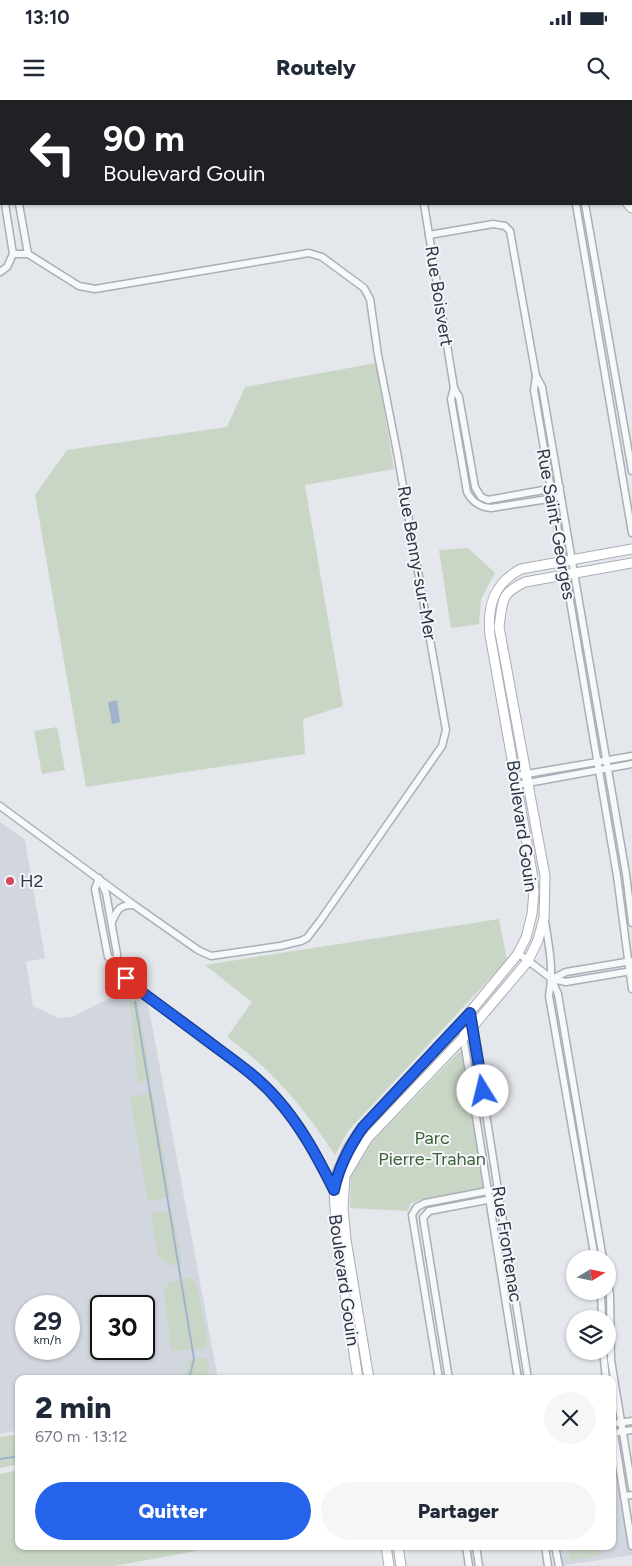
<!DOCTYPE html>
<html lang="fr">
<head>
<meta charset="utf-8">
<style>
  :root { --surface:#fff; --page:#f6f6f7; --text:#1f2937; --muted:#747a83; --accent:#2563eb }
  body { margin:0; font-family:Figtree,sans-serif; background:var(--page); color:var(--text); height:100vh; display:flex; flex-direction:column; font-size:19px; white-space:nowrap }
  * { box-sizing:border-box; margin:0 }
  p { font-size:16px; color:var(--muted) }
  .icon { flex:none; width:28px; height:28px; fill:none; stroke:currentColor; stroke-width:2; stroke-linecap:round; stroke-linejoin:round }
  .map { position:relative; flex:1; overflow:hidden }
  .sheet { position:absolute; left:15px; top:1275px; width:601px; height:175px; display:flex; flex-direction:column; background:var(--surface); border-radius:10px; box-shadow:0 1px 4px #0004 }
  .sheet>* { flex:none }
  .guide { position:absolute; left:0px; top:0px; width:632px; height:105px; box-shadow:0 1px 4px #0004; background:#202124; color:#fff; overflow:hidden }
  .needle { width:32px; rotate:80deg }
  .buttons { position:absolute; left:566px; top:1150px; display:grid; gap:10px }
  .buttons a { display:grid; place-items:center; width:50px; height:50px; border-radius:50%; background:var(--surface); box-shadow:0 1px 4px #0004; font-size:25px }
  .speed { position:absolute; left:15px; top:1195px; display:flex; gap:10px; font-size:25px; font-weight:700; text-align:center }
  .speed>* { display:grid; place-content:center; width:65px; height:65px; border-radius:50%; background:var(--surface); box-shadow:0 1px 4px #0004; line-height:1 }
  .speed small { font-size:12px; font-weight:400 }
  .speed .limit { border:2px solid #111; border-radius:8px; background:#fff; color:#111 }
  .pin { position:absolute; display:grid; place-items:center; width:42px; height:42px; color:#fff; margin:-21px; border-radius:10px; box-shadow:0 2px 8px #0006 }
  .me { position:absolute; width:55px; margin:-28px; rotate:351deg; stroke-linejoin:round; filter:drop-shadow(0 0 4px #0008) }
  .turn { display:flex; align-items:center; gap:18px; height:105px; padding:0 20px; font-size:22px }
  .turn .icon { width:65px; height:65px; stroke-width:2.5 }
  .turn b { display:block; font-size:35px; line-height:42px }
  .round { display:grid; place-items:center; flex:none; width:52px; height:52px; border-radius:26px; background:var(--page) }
  .overview { display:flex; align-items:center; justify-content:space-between; height:85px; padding:0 20px }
  h1 { font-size:30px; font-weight:800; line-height:38px }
  .primary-button { display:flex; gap:10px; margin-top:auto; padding:10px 20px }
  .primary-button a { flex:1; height:58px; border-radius:30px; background:var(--accent); color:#fff; font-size:20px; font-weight:800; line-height:58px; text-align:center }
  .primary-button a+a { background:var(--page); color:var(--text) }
  .status { display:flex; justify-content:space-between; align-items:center; height:35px; padding:0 25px; background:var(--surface); direction:ltr }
  .status svg { height:14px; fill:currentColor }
  header { display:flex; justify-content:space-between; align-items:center; height:65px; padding:0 20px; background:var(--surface); font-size:22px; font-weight:800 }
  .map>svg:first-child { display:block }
  .built { fill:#d2d6de; fill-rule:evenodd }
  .green { fill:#c9d6c5 }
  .water { fill:#9fb4cc }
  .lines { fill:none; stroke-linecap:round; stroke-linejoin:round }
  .stream { stroke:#9fb4cc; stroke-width:2 }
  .street-casing { stroke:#a9aeb7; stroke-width:9 }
  .secondary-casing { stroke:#a9aeb7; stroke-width:11 }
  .street { stroke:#f7f8fa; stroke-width:6 }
  .secondary { stroke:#fff; stroke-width:9 }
  .route-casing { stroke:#184099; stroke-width:12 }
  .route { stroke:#2563eb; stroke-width:9 }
  .poi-dot { fill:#d1495b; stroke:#f4f6f9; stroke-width:2 }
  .labels { text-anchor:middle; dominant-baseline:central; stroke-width:4; stroke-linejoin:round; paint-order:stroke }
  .street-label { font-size:18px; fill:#2b3445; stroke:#f4f6f9 }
  .poi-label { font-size:18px; fill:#2b3445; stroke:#f4f6f9; text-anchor:start }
  .park-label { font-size:18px; fill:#3f6138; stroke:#f4f6f9 }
</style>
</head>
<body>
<div class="status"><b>13:10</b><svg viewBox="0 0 49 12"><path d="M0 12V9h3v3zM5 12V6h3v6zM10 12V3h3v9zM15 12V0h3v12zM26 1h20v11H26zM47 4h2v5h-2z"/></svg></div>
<header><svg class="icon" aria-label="menu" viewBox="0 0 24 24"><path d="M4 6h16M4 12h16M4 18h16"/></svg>Routely<svg class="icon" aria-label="search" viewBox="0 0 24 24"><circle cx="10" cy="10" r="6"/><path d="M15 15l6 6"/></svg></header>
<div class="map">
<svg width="632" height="1466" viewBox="0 0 632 1466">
  <rect width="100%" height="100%" fill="#e4e7ec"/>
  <g class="built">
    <path d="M0,722L25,740L45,858L26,862L33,906L58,918L72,917L122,892H132L148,904L218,1279H19V1330L0,1334ZM26,1206H69V1249H26ZM101,1206H144V1249H101Z"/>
    <polygon points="612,1333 632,1446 632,1455 559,1466 555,1446 612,1446"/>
  </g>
  <g class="green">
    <polygon points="376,263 394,369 305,385 343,606 303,619 305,654 86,687 35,395 67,350 227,327 245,287"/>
    <polygon points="468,448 495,473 481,499 479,524 451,528 439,450"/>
    <polygon points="57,627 65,670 42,674 34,631"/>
    <path d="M499,819L507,860L348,1031L335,1055C303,1007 274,971 227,937L252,902L205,865Z"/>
    <polygon points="138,901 151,980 138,983 130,903"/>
    <polygon points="459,952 468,955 486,1088 419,1100 410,1104 408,1111 350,1108 351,1074 370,1044"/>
    <polygon points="153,992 171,1097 148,1101 130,997"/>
    <polygon points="172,1110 182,1165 174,1166 158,1158 151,1114"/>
    <polygon points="191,1177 197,1185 208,1245 200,1249 171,1251 164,1191 169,1183"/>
    <polygon points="208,1258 208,1279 185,1279 189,1259"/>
    <polygon points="19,1334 19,1364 0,1368 0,1337"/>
    <polygon points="19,1370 19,1446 195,1446 196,1451 114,1466 0,1466 0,1374"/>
    <polygon points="569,1446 600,1446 600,1455 573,1460 569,1458"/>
  </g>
  <polygon class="water" points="117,600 120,622 112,624 108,602"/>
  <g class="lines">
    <g class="stream">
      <polyline points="135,902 194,1259 189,1279"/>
      <polyline points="0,1359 19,1356"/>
    </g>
    <g class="street-casing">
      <g id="street">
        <polyline points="451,1 452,0"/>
        <polyline points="5,104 13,154"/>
        <polyline points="19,104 28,154"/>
        <polyline points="424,104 454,288 459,297 475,387 481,397 488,400 560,387"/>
        <polyline points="576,104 632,433"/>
        <polyline points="585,104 632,371"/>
        <polyline points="429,135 493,124 505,126 510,131 536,276 542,287 626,774 632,823"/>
        <polyline points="0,172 7,167 13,154"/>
        <polyline points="536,276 534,290 617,776 632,889"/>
        <path d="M454,288L451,299L467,392C472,402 480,407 491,408L561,397"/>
        <polyline points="515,676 632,656"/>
        <polyline points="517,685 632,664"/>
        <polyline points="0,706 134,805 198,850 211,856 280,846 301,841 307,838 320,821 442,646 446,630 397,352 378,255 370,199 364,188 322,157 309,153 95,189 79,186 28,154 13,154"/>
        <path d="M99,778L95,789L108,857L116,862L126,878L136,888C162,907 188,926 214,945C236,962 260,979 278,1000C302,1028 318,1059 334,1091"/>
        <polyline points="100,780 106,793 117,854 116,862"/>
        <path d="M545,821C549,848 554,868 549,896L595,1159"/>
        <path d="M112,822C117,810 119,805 133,805"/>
        <polyline points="518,853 552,879 566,882 632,871"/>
        <polyline points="552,879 566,872 632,861"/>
        <polyline points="552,880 558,894 603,1159"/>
        <polyline points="470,913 528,1279"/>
        <polyline points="461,923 518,1279"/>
        <polyline points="608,1182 610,1195 611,1260 632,1388"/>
        <polyline points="601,1191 602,1219"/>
        <polyline points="603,1251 606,1279"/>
        <polyline points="439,1279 412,1115 417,1107 425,1103 498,1089"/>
        <polyline points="449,1279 423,1118 429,1111 492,1099"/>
        <polyline points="612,1321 632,1446"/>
        <polyline points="618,1323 632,1321"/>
        <polyline points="619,1332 632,1330"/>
        <polyline points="624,1396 632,1395"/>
        <polyline points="466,1446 469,1466"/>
        <polyline points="476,1446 479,1466"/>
        <polyline points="545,1446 548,1466"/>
        <polyline points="555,1446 559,1466"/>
      </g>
    </g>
    <g class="secondary-casing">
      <g id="secondary">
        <polyline points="458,0 461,1"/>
        <polyline points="227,1 230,0"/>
        <polyline points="0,81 1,80"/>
        <polyline points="628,104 632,108"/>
        <path d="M358,1279L337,1141L334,1090L337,1073L348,1048L363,1027L461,923L517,855L526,838L532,814L534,792L532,772L490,535C487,506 494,483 521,469L632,449"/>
        <path d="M369,1279L346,1140L343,1108L345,1076L367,1039L464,937L528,861L538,840L544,818L545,776L499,527C503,500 500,494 525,482L632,463"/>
        <polyline points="386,1446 389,1466"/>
        <polyline points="398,1446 401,1466"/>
      </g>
    </g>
    <use href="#street" class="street"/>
    <use href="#secondary" class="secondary"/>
  </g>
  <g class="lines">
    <g class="route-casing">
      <path id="route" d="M126,878L136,888C162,907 188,926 213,945C236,962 259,978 277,999C301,1026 318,1058 334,1090C339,1066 349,1047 363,1027L470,913L483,991"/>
    </g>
    <use href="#route" class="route"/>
  </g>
  <circle class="poi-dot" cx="10" cy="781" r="5"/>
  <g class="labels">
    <g class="street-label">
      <text transform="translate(439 196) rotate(81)">Rue Boisvert</text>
      <text transform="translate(556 424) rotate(80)">Rue Saint-Georges</text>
      <text transform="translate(417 463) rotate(80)">Rue Benny-sur-Mer</text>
      <text transform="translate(522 726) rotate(82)">Boulevard Gouin</text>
      <text transform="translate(507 1144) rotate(81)">Rue Frontenac</text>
      <text transform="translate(344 1180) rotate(82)">Boulevard Gouin</text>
    </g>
    <g class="poi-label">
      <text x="20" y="781">H2</text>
    </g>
    <g class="park-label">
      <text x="432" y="1038">Parc<tspan x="432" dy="21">Pierre-Trahan</tspan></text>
    </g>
  </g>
</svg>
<div class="buttons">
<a><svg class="needle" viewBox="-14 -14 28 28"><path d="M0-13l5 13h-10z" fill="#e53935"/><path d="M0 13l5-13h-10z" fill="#747a83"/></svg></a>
<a><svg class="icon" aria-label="layers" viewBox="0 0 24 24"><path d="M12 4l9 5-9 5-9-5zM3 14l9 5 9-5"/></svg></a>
</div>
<div class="speed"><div>29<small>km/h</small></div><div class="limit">30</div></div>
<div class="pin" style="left:126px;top:878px;background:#d93025"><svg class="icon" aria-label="arrive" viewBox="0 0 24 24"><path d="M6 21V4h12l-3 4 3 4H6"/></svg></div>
<svg class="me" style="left:483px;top:991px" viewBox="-20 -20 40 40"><circle r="19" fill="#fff"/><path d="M0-13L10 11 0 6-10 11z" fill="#2563eb"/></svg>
<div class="guide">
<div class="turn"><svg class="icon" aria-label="left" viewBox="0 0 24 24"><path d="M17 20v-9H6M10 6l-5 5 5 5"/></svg><div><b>90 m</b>Boulevard Gouin</div></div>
</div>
<section class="sheet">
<div class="overview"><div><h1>2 min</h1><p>670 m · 13:12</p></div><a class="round"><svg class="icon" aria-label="close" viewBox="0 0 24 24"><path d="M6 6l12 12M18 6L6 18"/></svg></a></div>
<div class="primary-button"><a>Quitter</a><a>Partager</a></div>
</section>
</div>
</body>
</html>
